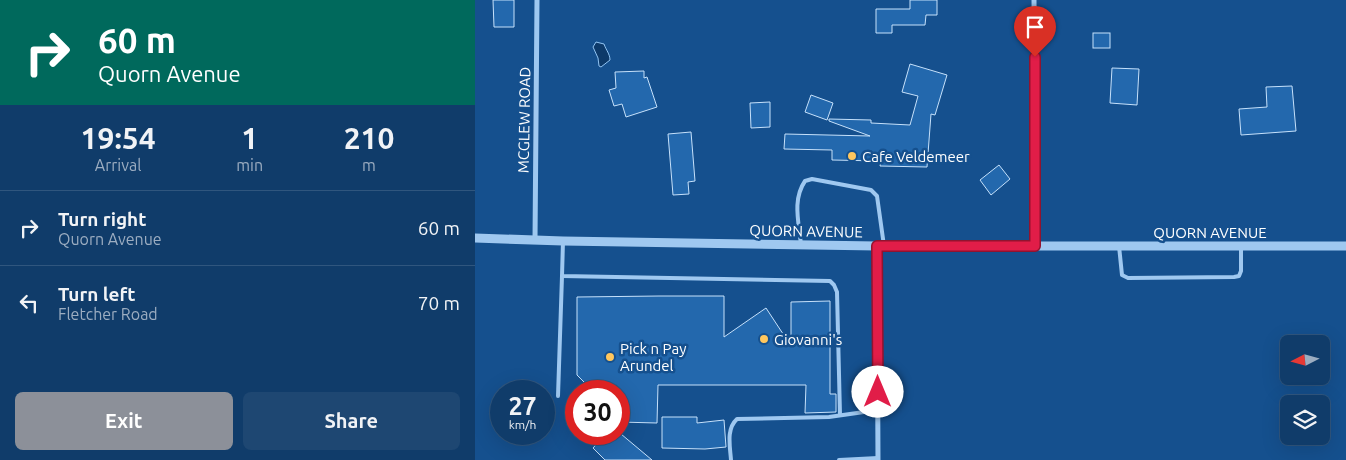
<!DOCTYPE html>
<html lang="en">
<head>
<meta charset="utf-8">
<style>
  :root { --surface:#103c6a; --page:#1e4772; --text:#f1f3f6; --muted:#9cadc1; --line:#30567e; --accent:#8c9099 }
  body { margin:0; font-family:Ubuntu,sans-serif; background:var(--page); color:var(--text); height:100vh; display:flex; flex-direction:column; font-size:19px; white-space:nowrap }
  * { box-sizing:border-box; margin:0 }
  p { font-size:16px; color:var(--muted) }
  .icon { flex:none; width:28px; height:28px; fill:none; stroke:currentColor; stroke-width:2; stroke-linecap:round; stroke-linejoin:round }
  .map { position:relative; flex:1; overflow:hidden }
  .drawer { display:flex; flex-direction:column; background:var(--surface); width:475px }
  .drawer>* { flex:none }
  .hud { background:#00695c; color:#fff; overflow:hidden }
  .needle { width:32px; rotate:264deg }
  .tools { position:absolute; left:805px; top:335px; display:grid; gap:10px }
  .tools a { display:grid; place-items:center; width:50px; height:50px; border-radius:8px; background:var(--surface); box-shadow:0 5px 20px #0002,0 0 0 1px var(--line); font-size:25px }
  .speed { position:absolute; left:15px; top:380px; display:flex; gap:10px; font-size:25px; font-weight:700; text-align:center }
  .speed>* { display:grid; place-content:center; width:65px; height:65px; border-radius:50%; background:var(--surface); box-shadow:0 5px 20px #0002,0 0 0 1px var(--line); line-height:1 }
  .speed small { font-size:12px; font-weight:400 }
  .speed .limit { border:8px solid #d22; background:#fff; color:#111 }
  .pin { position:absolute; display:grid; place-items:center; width:42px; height:42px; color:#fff; margin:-51px -21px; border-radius:50% 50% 50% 0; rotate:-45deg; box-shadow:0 0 5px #0007 }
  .pin .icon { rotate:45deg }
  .me { position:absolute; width:55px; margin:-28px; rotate:0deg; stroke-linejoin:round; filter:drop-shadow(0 0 4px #0008) }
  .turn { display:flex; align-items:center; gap:18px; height:105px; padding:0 15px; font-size:22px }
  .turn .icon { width:65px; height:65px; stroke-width:2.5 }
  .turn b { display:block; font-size:35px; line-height:42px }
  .eta { display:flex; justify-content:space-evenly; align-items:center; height:85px; text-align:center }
  .eta b { font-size:30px; font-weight:600; line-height:35px }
  .action { display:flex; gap:10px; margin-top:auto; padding:10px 15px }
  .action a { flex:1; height:58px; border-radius:8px; background:var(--accent); color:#fff; font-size:20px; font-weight:600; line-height:58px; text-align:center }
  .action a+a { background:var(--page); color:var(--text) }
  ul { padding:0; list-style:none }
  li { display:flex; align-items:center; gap:15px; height:75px; padding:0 15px; border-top:1px solid var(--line) }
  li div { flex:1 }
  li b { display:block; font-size:19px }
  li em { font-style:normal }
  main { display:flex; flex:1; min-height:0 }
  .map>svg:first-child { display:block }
  .water { fill:#0d3a6a; stroke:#91c4f3 }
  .building { fill:#2368ad; stroke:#c6e1fb }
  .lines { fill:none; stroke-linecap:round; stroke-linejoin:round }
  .service { stroke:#9fc8f0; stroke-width:4 }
  .minor { stroke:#9fc8f0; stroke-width:5 }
  .tertiary { stroke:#9fc8f0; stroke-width:9 }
  .route-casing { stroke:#92132f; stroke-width:12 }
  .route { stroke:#e11d48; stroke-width:9 }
  .poi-dot { fill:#ffc75e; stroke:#15508e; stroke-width:2 }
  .labels { text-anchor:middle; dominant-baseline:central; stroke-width:5; stroke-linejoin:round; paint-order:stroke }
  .street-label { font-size:15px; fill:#fff; stroke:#15508e }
  .poi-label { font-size:15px; fill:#fff; stroke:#15508e; text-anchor:start }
</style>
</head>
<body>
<main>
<section class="drawer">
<div class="hud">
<div class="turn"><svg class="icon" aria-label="right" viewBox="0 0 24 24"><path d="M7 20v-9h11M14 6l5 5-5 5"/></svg><div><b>60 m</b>Quorn Avenue</div></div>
</div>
<div class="eta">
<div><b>19:54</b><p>Arrival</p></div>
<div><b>1</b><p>min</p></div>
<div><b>210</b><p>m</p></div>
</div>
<ul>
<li><svg class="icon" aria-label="right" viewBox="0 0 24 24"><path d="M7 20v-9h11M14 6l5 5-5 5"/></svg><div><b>Turn right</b><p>Quorn Avenue</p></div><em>60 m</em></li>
<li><svg class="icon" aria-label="left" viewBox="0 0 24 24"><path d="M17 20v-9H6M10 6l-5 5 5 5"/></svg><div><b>Turn left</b><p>Fletcher Road</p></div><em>70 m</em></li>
</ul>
<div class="action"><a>Exit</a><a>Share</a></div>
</section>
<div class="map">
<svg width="871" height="460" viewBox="0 0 871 460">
  <rect width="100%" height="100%" fill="#15508e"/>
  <path class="water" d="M121,42L129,44C131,50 135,54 135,60L126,67L124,66L123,58L118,47Z"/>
  <g class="building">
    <polygon points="18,0 39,0 39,27 19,27"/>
    <polygon points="435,0 462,0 462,15 451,15 450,25 417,25 417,33 401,33 401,9 435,9"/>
    <rect x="618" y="33" width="17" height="15"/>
    <polygon points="435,64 472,75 460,115 456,114 452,167 405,166 406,161 357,160 357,150 309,149 310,134 395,136 354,121 354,119 396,120 396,123 435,125 443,96 427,92"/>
    <polygon points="637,68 664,69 662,105 635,103"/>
    <polygon points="169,71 169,78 172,77 182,107 151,117 147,104 139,106 134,90 141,88 140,72"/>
    <polygon points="817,86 821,131 766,135 764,109 792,107 791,87"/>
    <polygon points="336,95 358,103 352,120 330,112"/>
    <polygon points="295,102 295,127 276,128 275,103"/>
    <polygon points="216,132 220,181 213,182 214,194 198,195 193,134"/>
    <polygon points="524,165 535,179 516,195 505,180"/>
    <polygon points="184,296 249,296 249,337 291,308 316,346 316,302 355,301 355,394 361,394 361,412 330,413 331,385 183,385 182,423 144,422 144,391 114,391 113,386 102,375 102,297"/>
    <polygon points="187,417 222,417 222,423 249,420 251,447 230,449 187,448"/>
    <polygon points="131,434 146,434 177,460 130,460 118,448"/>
  </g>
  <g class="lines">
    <g class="service">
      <polyline points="88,241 87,276 355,281 359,285 362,292 365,415"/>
      <path d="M326,245C324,223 317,200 330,181L337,179L396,190L402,196L409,246"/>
      <polyline points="644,246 647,275 653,278 759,277 764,276 766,271 766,246"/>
      <polyline points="83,396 87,276"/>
      <path d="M256,460C255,446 251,429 262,419L354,417L403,410"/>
      <polyline points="364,460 403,458"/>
    </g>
    <g class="minor">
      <polyline points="559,0 561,246"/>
      <polyline points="60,240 62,0"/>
      <polyline points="402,246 403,460"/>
    </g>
    <polyline class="tertiary" points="0,238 88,241 402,246 871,246"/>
  </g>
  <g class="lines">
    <g class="route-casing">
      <polyline id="route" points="403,392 402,246 560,246 560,57"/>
    </g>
    <use href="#route" class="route"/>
  </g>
  <g class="poi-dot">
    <circle cx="377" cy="156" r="5"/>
    <circle cx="289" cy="339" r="5"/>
    <circle cx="135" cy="357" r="5"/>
  </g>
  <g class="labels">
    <g class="street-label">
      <text transform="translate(49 120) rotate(-89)">MCGLEW ROAD</text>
      <text transform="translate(331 231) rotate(1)">QUORN AVENUE</text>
      <text x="735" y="232">QUORN AVENUE</text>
    </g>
    <g class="poi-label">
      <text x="387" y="156">Cafe Veldemeer</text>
      <text x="299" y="339">Giovanni's</text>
      <text x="145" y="348">Pick n Pay<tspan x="145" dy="17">Arundel</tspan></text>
    </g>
  </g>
</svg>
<div class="tools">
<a><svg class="needle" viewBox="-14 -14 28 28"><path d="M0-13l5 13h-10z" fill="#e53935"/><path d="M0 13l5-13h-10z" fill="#9cadc1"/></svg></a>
<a><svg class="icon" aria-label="layers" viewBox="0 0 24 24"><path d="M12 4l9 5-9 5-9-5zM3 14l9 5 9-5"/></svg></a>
</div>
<div class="speed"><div>27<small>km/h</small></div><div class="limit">30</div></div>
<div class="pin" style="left:560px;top:57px;background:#d93025"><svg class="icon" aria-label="arrive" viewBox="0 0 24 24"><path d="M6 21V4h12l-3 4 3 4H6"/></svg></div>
<svg class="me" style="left:403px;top:392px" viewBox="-20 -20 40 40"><circle r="19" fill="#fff"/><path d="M0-13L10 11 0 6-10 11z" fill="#e11d48"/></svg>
</div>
</main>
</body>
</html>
